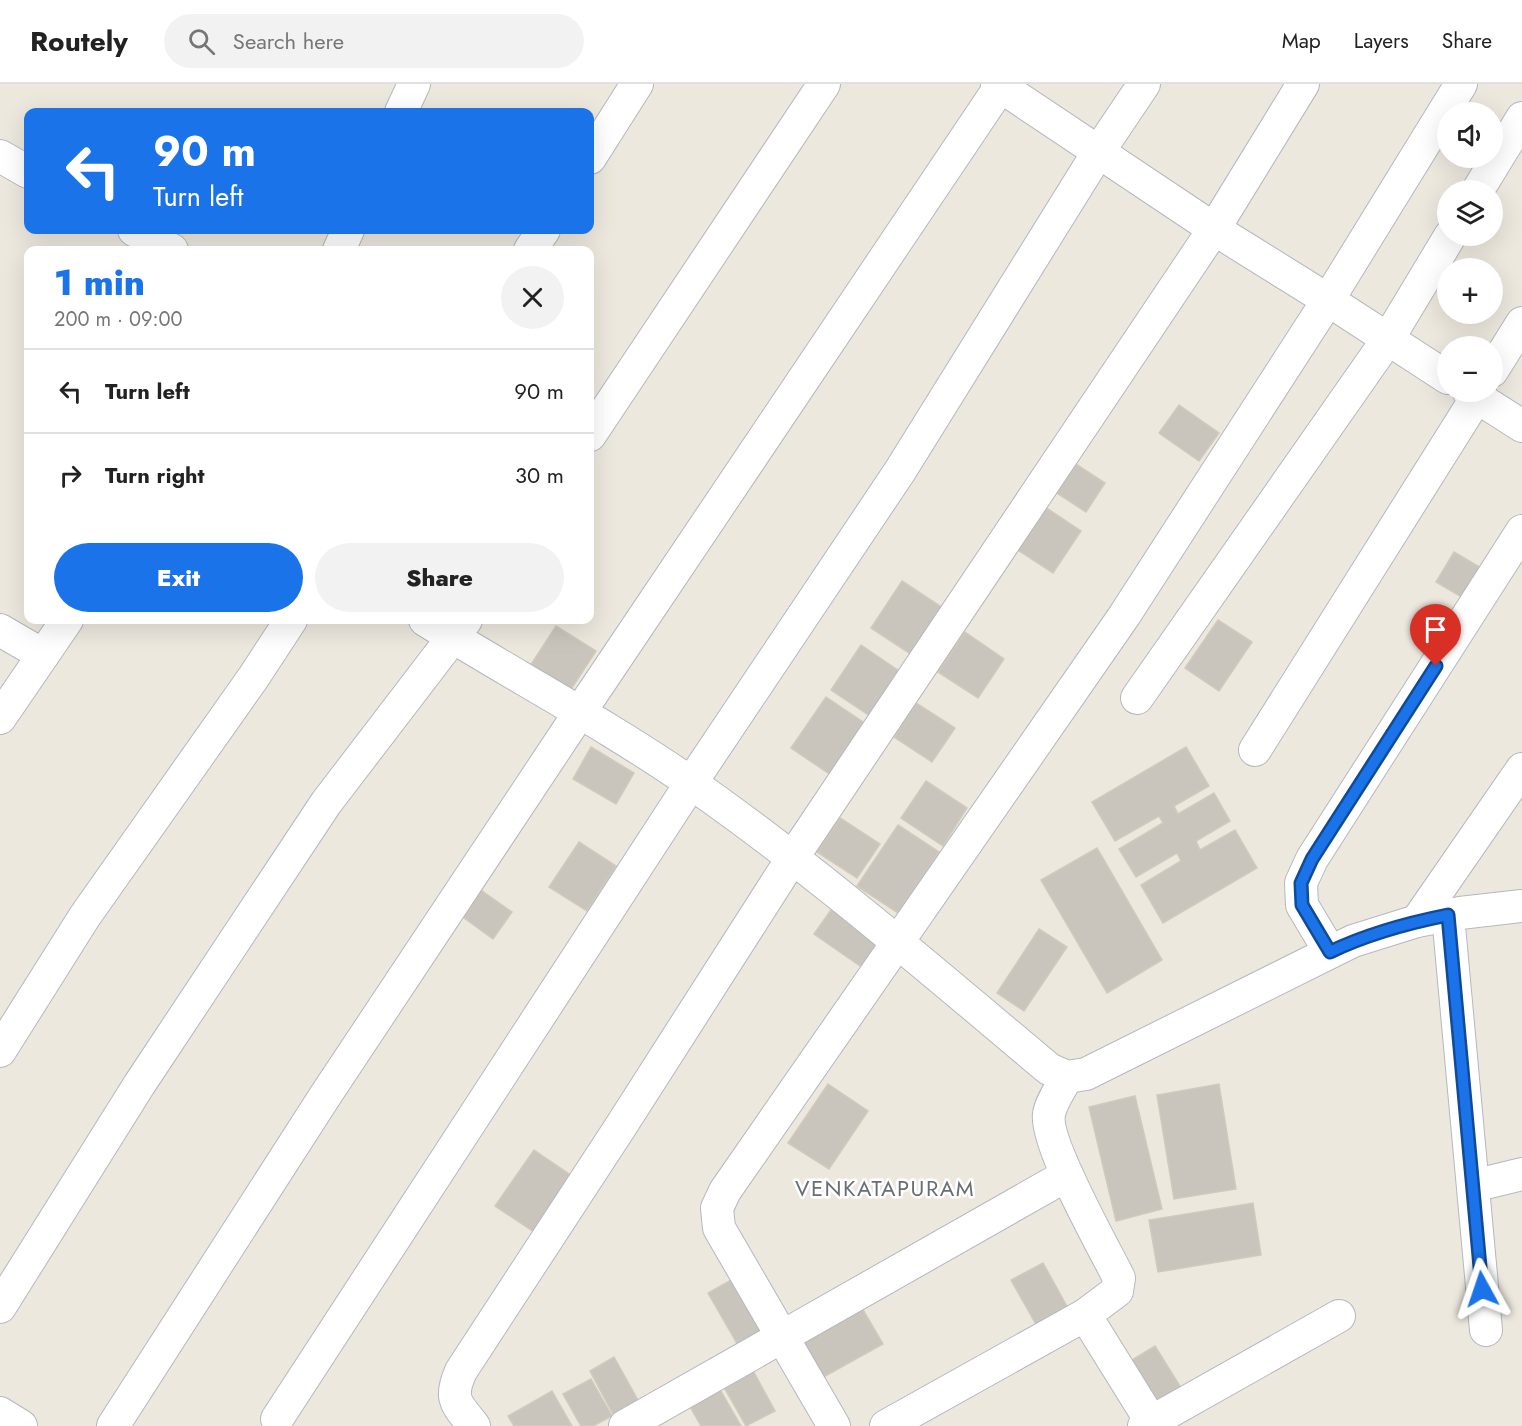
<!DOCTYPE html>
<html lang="en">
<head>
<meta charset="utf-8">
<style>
  :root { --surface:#fff; --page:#f2f2f2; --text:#222; --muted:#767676; --line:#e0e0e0; --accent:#1a73e8 }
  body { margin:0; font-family:Jost,sans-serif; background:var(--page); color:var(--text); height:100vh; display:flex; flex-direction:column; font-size:22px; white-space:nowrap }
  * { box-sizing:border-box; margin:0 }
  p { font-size:20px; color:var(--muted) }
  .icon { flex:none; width:33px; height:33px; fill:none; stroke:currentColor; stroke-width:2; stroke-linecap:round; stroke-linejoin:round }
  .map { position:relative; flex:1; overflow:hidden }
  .drawer { position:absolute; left:24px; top:162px; width:570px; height:378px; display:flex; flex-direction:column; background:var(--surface); border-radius:12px; box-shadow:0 6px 24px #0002 }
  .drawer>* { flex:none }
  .guide { position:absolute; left:24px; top:24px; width:570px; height:126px; border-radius:12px; box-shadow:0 6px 24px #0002; background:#1a73e8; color:#fff; overflow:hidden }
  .buttons { position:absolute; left:1437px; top:18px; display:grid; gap:12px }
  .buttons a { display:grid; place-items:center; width:66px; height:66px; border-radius:50%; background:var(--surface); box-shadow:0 6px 24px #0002; font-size:30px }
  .pin { position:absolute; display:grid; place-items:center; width:51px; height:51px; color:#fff; margin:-62px -26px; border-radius:50% 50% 50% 0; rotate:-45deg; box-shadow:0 0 6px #0007 }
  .pin .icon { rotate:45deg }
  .me { position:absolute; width:66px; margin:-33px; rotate:355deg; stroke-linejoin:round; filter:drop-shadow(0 0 4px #0008) }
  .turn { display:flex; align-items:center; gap:21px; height:126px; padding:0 30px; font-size:27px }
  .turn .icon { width:78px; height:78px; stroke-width:2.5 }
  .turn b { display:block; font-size:42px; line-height:51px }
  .round { display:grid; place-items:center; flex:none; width:63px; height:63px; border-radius:32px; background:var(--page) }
  .headline { display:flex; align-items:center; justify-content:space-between; height:102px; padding:0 30px }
  h1 { font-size:36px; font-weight:800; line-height:45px; color:var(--accent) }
  .primary-button { display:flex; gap:12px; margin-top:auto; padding:12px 30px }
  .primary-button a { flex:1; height:69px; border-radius:36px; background:var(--accent); color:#fff; font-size:24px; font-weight:800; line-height:69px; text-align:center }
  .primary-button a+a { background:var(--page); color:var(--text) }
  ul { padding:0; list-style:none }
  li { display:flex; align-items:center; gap:18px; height:84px; padding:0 30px; border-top:2px solid var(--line) }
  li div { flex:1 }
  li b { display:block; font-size:22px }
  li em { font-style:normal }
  header { display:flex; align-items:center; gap:36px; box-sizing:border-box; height:84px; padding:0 30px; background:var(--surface); border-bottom:2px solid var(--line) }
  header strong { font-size:28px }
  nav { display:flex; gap:33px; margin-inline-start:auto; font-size:21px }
  .search { width:420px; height:54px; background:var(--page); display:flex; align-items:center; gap:15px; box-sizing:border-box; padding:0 21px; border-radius:33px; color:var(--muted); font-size:22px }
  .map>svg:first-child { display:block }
  .building { fill:#c9c5bd; stroke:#d1cabc; stroke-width:1.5 }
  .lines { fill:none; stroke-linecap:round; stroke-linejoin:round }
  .minor-casing { stroke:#b4b8bd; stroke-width:34 }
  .minor { stroke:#fff; stroke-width:32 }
  .route-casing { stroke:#114b97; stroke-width:15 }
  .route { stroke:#1a73e8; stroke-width:10 }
  .labels { text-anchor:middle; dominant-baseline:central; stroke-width:5; stroke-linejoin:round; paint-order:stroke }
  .neighbourhood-label { font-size:22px; letter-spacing:1.5px; fill:#686e73; stroke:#fff }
</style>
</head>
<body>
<header>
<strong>Routely</strong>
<div class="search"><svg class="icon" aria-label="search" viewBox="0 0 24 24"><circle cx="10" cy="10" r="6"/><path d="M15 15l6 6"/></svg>Search here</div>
<nav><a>Map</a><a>Layers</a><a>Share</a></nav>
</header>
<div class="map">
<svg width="1522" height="1342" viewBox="0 0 1522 1342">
  <rect width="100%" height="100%" fill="#ede8de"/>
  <g class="building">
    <polygon points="1179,321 1219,349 1199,377 1159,349"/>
    <polygon points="1065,373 1105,399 1086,428 1046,402"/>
    <polygon points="1042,421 1081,447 1053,489 1013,463"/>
    <polygon points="1454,468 1488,488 1470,518 1436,498"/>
    <polygon points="902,497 946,526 915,573 871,544"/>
    <polygon points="1218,536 1252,558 1219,607 1185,584"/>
    <polygon points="556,542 596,567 570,607 530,582"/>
    <polygon points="965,548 1004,575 978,614 938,588"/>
    <polygon points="861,561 905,591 876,636 831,606"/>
    <polygon points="826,613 869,642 834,693 791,664"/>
    <polygon points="916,619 955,644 932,678 894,653"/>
    <polygon points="591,663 634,689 616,720 573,695"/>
    <polygon points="1186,663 1209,702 1174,722 1178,730 1214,709 1230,737 1196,757 1200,766 1235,746 1257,784 1163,839 1141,801 1181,777 1177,769 1136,793 1119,765 1163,739 1159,732 1115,757 1092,718"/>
    <polygon points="926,697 967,724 943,762 901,734"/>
    <polygon points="840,734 880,760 857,794 817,768"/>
    <polygon points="898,741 939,768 898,829 857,802"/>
    <polygon points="579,758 616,782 587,827 549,803"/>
    <polygon points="1097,764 1162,876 1107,909 1041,796"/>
    <polygon points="475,802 512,828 493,855 456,828"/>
    <polygon points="833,823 882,858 863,884 814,850"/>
    <polygon points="1039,845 1067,863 1024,927 997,909"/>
    <polygon points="828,1000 868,1027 829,1085 788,1059"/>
    <polygon points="1219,1000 1236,1105 1174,1115 1157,1011"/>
    <polygon points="1135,1012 1162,1125 1116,1137 1089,1023"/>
    <polygon points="534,1066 572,1092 534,1148 495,1122"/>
    <polygon points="1253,1119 1261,1171 1158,1188 1149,1136"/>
    <polygon points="1043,1179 1069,1226 1038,1244 1011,1196"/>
    <polygon points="733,1195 764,1249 739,1263 708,1209"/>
    <polygon points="859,1219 883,1260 820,1295 797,1253"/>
    <polygon points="1155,1262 1183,1307 1155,1323 1127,1279"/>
    <polygon points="614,1273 639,1318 614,1332 590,1287"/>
    <polygon points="750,1281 775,1327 746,1342 721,1298"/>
    <polygon points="591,1295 612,1332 593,1342 581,1342 563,1310"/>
    <polygon points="718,1302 741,1342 701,1342 688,1319"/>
    <polygon points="552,1307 572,1342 514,1342 508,1332"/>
  </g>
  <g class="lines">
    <g class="minor-casing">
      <g id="minor">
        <polyline points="997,0 1214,145 1328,216 1448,294"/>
        <polyline points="401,28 414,0"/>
        <polyline points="0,72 28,88"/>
        <polyline points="590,74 637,0"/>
        <polyline points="1478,106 1522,34"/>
        <polyline points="134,146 172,166"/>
        <polyline points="339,166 348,146"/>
        <polyline points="530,166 544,146"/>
        <polyline points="1492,287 1522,239"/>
        <polyline points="1469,308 1522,342"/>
        <polyline points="590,351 824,0"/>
        <path d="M425,536C513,591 606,640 691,699C817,787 932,887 1049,985L1067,993L1086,990L1353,857L1417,837L1460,829L1522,822"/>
        <polyline points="0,546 43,571"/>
        <polyline points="1137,614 1388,255 1450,152"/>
        <polyline points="0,634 67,536"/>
        <polyline points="1255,666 1480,308"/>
        <polyline points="1448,831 1486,1246"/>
        <polyline points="1417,837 1522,685"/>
        <polyline points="1330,868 1302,821 1301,799 1312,775 1522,447"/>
        <polyline points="0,967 85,832 253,594 291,536"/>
        <polyline points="1473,1102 1522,1090"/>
        <polyline points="0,1223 139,1001 326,719 466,536"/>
        <polyline points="1085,1231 1154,1342"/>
        <polyline points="0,1329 21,1342"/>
        <polyline points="277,1335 691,699 900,387 1099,67 1144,0"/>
        <polyline points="113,1342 325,1012 580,628 1002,0"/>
        <path d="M474,1342C457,1320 448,1316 461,1287L621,1042L793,773L1214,145L1303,0"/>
        <polyline points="625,1342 1067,1091"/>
        <polyline points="834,1342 719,1144 717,1124 725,1107 1124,532 1328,216 1461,0"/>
        <path d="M886,1342L1085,1231L1117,1207L1119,1194C1104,1164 1044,1058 1049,1030C1051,1018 1061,1004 1067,993"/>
        <polyline points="1144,1342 1339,1232"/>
      </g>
    </g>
    <use href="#minor" class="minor"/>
  </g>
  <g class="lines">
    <g class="route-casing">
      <path id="route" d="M1436,582L1312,775L1301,799L1302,821L1330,868C1367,850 1408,839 1448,831L1482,1205"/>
    </g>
    <use href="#route" class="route"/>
  </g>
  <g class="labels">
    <g class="neighbourhood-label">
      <text x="885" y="1104">VENKATAPURAM</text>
    </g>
  </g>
</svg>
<div class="buttons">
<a><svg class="icon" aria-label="sound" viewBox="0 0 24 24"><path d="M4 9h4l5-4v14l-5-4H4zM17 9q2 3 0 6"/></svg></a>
<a><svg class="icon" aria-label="layers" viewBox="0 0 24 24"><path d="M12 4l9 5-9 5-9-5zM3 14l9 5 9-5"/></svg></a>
<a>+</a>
<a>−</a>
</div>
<div class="pin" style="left:1436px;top:582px;background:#d93025"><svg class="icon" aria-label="arrive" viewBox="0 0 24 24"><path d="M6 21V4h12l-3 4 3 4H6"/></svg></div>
<svg class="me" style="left:1482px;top:1205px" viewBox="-20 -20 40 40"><path d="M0-17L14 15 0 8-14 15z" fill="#1a73e8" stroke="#fff" stroke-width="4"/></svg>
<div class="guide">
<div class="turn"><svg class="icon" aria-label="left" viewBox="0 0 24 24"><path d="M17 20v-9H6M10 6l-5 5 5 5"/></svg><div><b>90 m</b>Turn left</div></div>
</div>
<section class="drawer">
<div class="headline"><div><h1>1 min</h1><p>200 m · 09:00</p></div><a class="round"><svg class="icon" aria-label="close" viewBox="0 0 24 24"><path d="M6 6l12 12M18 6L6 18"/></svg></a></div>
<ul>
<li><svg class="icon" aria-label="left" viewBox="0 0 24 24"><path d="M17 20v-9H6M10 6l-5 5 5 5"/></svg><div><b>Turn left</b></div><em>90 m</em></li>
<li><svg class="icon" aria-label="right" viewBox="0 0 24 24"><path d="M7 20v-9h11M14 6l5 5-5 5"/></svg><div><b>Turn right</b></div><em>30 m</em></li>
</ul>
<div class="primary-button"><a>Exit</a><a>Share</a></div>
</section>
</div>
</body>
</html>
